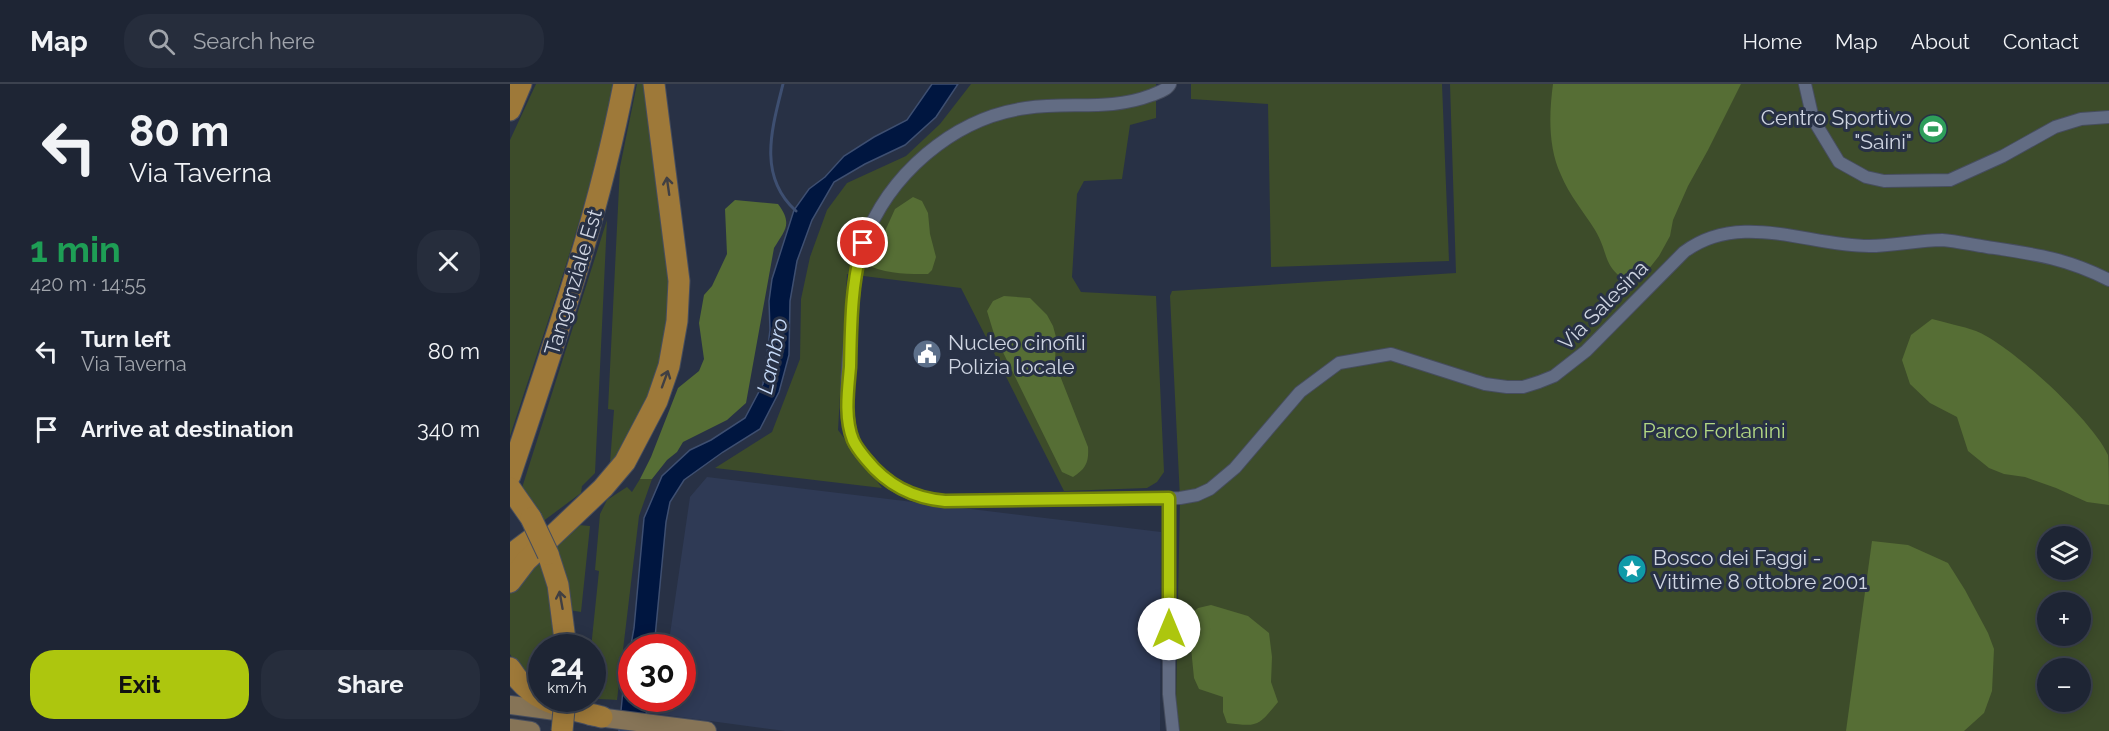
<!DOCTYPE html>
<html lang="en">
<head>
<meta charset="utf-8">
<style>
  :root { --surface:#1e2534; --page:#262d3c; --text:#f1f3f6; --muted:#a1a5ac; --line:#3c424f; --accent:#adc60e }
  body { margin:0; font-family:Raleway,sans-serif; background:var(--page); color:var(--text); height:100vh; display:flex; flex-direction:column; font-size:22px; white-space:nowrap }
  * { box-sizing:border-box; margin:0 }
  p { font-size:20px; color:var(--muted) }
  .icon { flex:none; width:33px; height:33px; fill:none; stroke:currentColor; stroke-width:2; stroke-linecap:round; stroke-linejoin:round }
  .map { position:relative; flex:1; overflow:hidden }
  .sheet { display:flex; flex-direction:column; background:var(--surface); width:510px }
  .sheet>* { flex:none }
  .hud { background:#1e2534; color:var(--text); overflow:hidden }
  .tools { position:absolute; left:1527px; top:442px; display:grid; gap:12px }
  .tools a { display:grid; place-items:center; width:54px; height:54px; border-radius:50%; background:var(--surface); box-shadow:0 3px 15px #0003,0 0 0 2px var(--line); font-size:30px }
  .speed { position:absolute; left:18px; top:550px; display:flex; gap:12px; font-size:30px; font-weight:700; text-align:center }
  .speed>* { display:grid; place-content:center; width:78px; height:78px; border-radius:50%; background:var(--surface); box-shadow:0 3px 15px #0003,0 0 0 2px var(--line); line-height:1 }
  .speed small { font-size:15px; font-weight:400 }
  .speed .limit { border:9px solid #d22; background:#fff; color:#111 }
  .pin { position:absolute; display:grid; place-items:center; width:51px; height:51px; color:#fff; margin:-26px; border:3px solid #fff; border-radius:50%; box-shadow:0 2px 6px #0007 }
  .me { position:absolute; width:66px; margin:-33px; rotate:0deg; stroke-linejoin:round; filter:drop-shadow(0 0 4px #0008) }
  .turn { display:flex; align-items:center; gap:21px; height:126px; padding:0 30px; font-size:27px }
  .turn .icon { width:78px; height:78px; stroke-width:2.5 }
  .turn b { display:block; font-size:42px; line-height:51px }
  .round { display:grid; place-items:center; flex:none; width:63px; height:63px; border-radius:24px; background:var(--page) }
  .overview { display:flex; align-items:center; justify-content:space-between; height:102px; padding:0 30px }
  h1 { font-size:36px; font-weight:700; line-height:45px; color:#1e9e55 }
  .button { display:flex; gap:12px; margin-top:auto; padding:12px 30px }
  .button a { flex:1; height:69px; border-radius:24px; background:var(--accent); color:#111; font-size:24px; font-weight:700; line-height:69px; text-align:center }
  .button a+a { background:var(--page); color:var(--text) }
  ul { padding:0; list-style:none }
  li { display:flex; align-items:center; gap:18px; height:78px; padding:0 30px }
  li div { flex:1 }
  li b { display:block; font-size:22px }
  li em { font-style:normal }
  header { display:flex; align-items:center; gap:36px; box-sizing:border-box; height:84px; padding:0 30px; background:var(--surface); border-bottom:2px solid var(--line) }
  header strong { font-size:28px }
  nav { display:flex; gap:33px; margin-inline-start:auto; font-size:21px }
  .search { width:420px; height:54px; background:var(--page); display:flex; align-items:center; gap:15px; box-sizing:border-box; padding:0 21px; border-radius:24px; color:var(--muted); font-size:22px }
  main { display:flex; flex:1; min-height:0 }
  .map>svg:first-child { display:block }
  .built { fill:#2f3a55 }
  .green { fill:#3d4c2a; fill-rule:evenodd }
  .forest { fill:#566e35 }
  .water { fill:#001640; stroke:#3e4f71; stroke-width:1.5 }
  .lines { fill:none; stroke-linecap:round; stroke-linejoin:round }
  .stream { stroke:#3e4f71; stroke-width:3 }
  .street-casing { stroke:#464d5e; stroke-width:14 }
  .primary-casing { stroke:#464d5e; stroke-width:20 }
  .highway-casing { stroke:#464d5e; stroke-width:23 }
  .street { stroke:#626c83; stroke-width:12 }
  .primary { stroke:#867457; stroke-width:18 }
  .highway { stroke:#9e7939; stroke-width:21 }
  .highway-bridge-casing { stroke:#464d5e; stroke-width:23; stroke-linecap:butt }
  .highway-bridge { stroke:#9e7939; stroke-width:21 }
  .oneway { stroke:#403f43 }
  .route-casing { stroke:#708109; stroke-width:15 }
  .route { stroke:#adc60e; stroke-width:10 }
  .labels { text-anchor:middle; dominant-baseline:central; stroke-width:6; stroke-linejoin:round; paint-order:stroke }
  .poi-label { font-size:21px; fill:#cfd5e2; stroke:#283145; text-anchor:start }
  .street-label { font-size:21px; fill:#cfd5e2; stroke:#283145 }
  .park-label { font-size:21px; fill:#b3d884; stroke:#283145 }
  .water-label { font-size:22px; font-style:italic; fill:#c6daf8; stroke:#283145 }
</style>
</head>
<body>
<header>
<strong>Map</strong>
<div class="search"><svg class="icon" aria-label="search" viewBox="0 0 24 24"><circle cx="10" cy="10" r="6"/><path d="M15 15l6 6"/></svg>Search here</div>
<nav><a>Home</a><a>Map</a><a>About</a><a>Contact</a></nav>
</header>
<main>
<section class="sheet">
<div class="hud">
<div class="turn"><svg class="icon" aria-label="left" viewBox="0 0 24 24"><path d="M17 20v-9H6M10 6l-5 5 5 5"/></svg><div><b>80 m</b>Via Taverna</div></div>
</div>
<div class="overview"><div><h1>1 min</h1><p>420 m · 14:55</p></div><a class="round"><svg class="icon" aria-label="close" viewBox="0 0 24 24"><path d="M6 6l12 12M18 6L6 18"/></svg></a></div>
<ul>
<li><svg class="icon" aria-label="left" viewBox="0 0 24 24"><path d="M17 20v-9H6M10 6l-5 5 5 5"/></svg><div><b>Turn left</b><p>Via Taverna</p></div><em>80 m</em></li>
<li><svg class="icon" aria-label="arrive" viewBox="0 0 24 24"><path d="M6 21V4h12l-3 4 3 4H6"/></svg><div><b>Arrive at destination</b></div><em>340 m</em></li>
</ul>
<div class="button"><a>Exit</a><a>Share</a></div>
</section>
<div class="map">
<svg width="1599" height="647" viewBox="0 0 1599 647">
  <rect width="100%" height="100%" fill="#283145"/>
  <polygon class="built" points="197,393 651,448 650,647 275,647 148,630 150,615 172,615 172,564 158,564 180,413"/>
  <g class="green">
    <path d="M26,0H103C80,121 38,235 0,352V56Z"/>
    <polygon points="127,0 137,0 165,190 148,299 112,365 100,379 104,326 98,325 110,83"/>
    <polygon points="461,0 646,0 646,34 620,41 612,95 574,97 567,110 562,193 571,208 646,212 654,388 647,398 637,404 554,407 451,204 337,190 328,346 372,404 205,384 262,348 290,275 291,215 300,173 317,126 337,99 396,72 430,40"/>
    <polygon points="681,0 932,0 939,177 761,183 758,20 681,15"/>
    <path d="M940,0H1599V647H670L666,619L670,414L660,212L662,207L946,189ZM1538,453H1570V486H1538ZM1538,519H1570V552H1538ZM1538,585H1570V618H1538Z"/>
    <polygon points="97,136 85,389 72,402 71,409 32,438 11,407"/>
    <path d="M130,395H142L129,432L107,616C97,615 89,615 80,615H82V564H81L89,487L85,486L90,430L97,416L117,403L122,408Z"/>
    <polygon points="68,441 80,442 71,528 59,526 44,464"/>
    <polygon points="30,469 37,487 51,564 32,564 31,605 10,587 0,570 0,508"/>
  </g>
  <g class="forest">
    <path d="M1043,0H1231L1198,66L1178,102L1163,136L1160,152L1149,172L1134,191L1119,199C1091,181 1100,171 1085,146C1074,128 1059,111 1051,91C1038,63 1039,30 1043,0Z"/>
    <path d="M403,113L412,117L418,129L420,150L426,173L422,186L418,190C401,190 378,190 362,183V176L385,125Z"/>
    <path d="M225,116L268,120C283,140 275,146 264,164L236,319L217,336L173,358L167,368L157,376L142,395H130L141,373L168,304L189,287L194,275L189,239L194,211L202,202L217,170L215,125Z"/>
    <path d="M494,212L520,214L537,231L543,242L546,253L545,279L578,363C579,378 576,385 563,393L552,388L484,250L477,227L483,217Z"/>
    <path d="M1422,235C1436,239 1452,242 1466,247C1501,261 1583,337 1598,371C1599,382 1599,408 1599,421L1577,418L1546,404L1515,393L1494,390L1479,384L1458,367L1447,333L1420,319L1400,300L1392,276L1401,251Z"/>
    <polygon points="1362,457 1398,461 1438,479 1455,506 1478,549 1484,565 1482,607 1474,629 1454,647 1336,647"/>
    <path d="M701,521L738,532L759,549L762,573L761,598L768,618C748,642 749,643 717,639L713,628V613L689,605L684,594L678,533L688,524Z"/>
  </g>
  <polygon class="water" points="422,0 448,0 426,33 395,61 355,80 324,98 302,136 287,177 280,217 279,271 269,308 250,345 213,368 174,396 160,418 156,438 144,564 122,564 122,615 138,615 134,647 109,647 113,606 124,544 134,434 152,392 180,366 201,356 235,334 253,300 260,246 259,217 262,195 284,126 299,105 315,93 334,72 364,53 397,36"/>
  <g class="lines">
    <path class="stream" d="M273,0C262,44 247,92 286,127"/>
    <g class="street-casing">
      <g id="street">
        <path d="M660,0C657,6 649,8 642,11C597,28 561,17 516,24C443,34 378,91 353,160C345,183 343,208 342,231C340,266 332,321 342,354C345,362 351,370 357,376C378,402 403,414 435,417L628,415L670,414L687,411L700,405L725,384L790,308L829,279L881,270L975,300L997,303H1013L1029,298L1044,292L1076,267L1174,168C1230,126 1298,162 1359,162C1384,162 1408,156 1432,156C1447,157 1462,161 1477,163C1524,170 1556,174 1599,196"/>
        <polyline points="1295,0 1303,35 1329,78 1356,93 1374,97 1440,96 1493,72 1545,43 1571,35 1599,33"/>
        <polyline points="659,415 659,610 663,647"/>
      </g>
    </g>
    <g class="primary-casing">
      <g id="primary">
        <polyline points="0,621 53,628"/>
        <polyline points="80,632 197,647"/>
        <polyline points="0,644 21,647"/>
      </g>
    </g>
    <g class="highway-casing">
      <g id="highway">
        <polyline points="0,26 11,0"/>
        <path d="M0,392C43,263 88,134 114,0"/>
        <polyline points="0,404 21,434"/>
        <polyline points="38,470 48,501 56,564"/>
        <polyline points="0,471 27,451"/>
        <polyline points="0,498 16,477 93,404 115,378 147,317 159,282 167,237 169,197 144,0"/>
        <path d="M0,584C22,620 55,624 92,633"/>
      </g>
    </g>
    <use href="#street" class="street"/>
    <use href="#primary" class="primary"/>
    <use href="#highway" class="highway"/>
    <g class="highway-bridge-casing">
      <g id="highway-bridge">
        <polyline points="21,434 38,470"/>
        <polyline points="52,647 55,615"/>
      </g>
    </g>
    <use href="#highway-bridge" class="highway-bridge"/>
  </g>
  <defs><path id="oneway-shaft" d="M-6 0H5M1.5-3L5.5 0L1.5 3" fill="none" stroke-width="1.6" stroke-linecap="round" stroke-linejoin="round" transform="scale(1.5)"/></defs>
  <g class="oneway">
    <use href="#oneway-shaft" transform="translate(158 102) rotate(-98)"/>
    <use href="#oneway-shaft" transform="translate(155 295) rotate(-70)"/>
    <use href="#oneway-shaft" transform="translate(51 516) rotate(-100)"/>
  </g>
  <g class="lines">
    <g class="route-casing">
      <path id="route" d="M353,159C341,199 341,241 340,283C338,306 334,334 343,356C346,363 351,369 356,375C377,401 402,414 435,417L659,414V545"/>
    </g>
    <use href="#route" class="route"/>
  </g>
  <defs>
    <g id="stadium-disc" transform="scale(1.5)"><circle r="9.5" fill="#2e9e5b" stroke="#283145"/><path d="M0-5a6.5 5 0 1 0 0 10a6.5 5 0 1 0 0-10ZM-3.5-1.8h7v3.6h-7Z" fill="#fff"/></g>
    <g id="civic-disc" transform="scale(1.5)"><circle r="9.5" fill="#5c6f8a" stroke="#283145"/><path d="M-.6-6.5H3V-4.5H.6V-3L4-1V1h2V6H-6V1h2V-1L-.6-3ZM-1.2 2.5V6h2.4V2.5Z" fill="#fff"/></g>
    <g id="sight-disc" transform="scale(1.5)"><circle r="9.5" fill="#0f9aa8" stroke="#283145"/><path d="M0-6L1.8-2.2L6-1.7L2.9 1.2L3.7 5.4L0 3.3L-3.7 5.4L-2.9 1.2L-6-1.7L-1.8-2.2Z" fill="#fff"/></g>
  </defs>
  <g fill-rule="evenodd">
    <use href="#stadium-disc" x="1423" y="45"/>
    <use href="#civic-disc" x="417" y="270"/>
    <use href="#sight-disc" x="1122" y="485"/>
  </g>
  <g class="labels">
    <g class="poi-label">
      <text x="1402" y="33" text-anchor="end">Centro Sportivo<tspan x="1402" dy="24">"Saini"</tspan></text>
      <text x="438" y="258">Nucleo cinofili<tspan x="438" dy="24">Polizia locale</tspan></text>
      <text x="1143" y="473">Bosco dei Faggi -<tspan x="1143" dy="24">Vittime 8 ottobre 2001</tspan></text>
    </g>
    <g class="street-label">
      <text transform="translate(63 198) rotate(-73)">Tangenziale Est</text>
      <text transform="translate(1093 221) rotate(-45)">Via Salesina</text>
    </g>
    <g class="park-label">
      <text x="1204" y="346">Parco Forlanini</text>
    </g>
    <g class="water-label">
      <text transform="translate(262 272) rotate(-78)">Lambro</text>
    </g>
  </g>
</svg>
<div class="tools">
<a><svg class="icon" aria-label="layers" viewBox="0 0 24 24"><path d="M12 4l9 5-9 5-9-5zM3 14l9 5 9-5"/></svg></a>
<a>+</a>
<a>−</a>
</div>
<div class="speed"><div>24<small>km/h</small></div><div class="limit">30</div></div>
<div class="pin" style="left:353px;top:159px;background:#d93025"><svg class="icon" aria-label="arrive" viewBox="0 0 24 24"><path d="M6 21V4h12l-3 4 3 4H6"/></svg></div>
<svg class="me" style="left:659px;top:545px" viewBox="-20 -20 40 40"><circle r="19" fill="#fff"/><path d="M0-13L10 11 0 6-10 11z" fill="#adc60e"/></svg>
</div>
</main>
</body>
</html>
